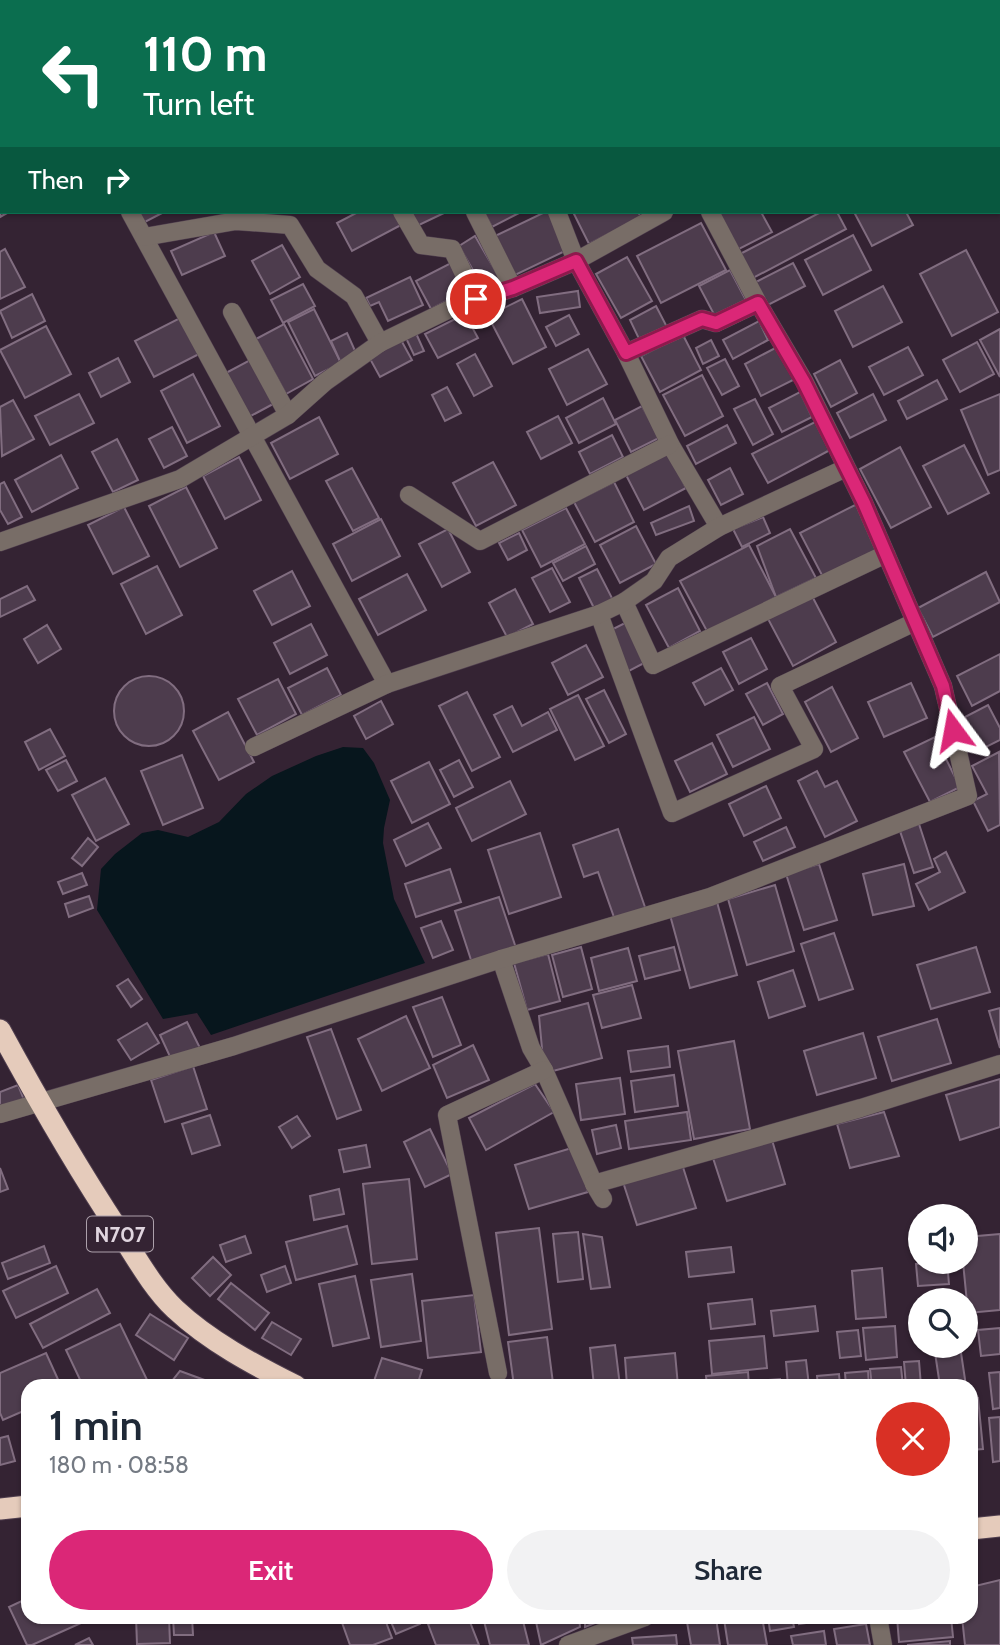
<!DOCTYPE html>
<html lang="en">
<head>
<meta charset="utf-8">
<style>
  :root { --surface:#fff; --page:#f2f2f3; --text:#1f2937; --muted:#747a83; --accent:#db2777 }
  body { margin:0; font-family:Cabin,sans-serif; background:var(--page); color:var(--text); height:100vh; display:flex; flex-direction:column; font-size:26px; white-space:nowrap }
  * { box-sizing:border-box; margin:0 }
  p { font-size:23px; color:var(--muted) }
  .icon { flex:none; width:38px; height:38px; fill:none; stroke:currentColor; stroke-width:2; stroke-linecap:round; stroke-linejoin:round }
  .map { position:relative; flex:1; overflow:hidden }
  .side { position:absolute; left:21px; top:1379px; width:957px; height:245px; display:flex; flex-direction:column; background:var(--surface); border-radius:21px; box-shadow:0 2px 5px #0004 }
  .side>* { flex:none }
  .top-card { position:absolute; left:0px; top:0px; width:1001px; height:214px; box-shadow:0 2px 5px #0004; background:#0b6e4f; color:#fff; overflow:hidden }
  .fabs { position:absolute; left:908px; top:1204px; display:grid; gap:14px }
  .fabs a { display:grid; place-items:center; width:70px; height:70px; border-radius:50%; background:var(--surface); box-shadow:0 2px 5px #0004; font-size:35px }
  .pin { position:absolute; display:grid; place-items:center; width:60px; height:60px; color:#fff; margin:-30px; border:4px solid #fff; border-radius:50%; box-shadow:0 2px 7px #0007 }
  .me { position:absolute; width:77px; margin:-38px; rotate:347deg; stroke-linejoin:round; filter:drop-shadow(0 0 5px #0008) }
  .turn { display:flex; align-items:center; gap:24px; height:147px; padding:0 28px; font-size:32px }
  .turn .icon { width:91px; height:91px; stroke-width:2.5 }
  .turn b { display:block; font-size:49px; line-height:60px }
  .then { display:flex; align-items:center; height:66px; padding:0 28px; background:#0003; gap:14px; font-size:26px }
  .round { display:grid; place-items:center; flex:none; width:74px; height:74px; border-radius:37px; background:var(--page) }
  .headline { display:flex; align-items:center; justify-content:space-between; height:119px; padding:0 28px }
  h1 { font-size:42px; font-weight:600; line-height:52px }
  .primary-button { display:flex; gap:14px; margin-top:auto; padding:14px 28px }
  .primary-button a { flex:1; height:80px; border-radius:42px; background:var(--accent); color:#fff; font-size:28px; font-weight:600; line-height:80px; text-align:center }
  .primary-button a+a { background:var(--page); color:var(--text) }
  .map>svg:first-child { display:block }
  .water { fill:#07161d }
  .building { fill:#4d3c4d; stroke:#816d80; stroke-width:2 }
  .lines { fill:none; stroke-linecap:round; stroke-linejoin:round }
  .minor-casing { stroke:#503f4f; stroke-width:19 }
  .highway-casing { stroke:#503f4f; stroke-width:23 }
  .minor { stroke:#786d67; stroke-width:18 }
  .highway { stroke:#e5cbbb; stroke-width:21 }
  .route-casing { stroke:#8e194d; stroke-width:18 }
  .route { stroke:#db2777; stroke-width:12 }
  .labels { text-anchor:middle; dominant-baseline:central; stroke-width:5; stroke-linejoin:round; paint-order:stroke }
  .shield { fill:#342333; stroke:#aca0ab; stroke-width:2 }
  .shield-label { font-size:21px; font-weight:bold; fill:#e0d5df }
</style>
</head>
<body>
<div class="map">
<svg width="1000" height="1645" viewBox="0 0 1000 1645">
  <rect width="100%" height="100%" fill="#342333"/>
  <polygon class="water" points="343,747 363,748 374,763 390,800 384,828 383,843 394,899 425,963 211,1035 197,1013 163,1019 97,910 101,869 115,854 142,833 158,830 188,837 219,822 246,794 272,776 316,756"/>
  <g class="building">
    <polygon points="32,0 80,0 81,2 32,2"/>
    <polygon points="108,0 143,0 144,2 109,2"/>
    <polygon points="239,0 274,0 236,2"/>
    <polygon points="333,0 377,0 377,2 324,2"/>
    <polygon points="485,0 526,0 527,2 482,2"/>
    <polygon points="711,0 763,0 764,2 707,2"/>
    <polygon points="769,0 817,0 818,2 770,2"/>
    <polygon points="826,0 869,0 870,1 826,2"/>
    <polygon points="906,0 967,0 968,2 907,2"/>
    <polygon points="999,77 1000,77 999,148"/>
    <polygon points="2,80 2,112 0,108"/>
    <polygon points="2,154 2,212 9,212 0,217"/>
    <polygon points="137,212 164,212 143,223"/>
    <polygon points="358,212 395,212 401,225 352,251 337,223"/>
    <polygon points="410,212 446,212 417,226"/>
    <polygon points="484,212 521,212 492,227"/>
    <polygon points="545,212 548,212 567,250 513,276 493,237"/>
    <polygon points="573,212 638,212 641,217 589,244"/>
    <polygon points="718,212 761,212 772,232 737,250"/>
    <polygon points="821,212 837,212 846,229 753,278 740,254"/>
    <polygon points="854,212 906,212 913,225 872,246"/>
    <polygon points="701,223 726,270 661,303 637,256"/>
    <polygon points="214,232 225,256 182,275 171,251"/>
    <polygon points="853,235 871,270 823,295 805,260"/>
    <polygon points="475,236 502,282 485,291 459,246"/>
    <polygon points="282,245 300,277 270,294 252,261"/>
    <polygon points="5,249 25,287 0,299 0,252"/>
    <polygon points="966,250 998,312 952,336 920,274"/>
    <polygon points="627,257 652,301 621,318 596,274"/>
    <polygon points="451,263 466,291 431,309 416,281"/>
    <polygon points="793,263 805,286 766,306 754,283"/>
    <polygon points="730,270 748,304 717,320 699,286"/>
    <polygon points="410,277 423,305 388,321 379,302 370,306 366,298"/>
    <polygon points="303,284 315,306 283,323 271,300"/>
    <polygon points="883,286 902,322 853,347 835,311"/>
    <polygon points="578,291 580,307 540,313 537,297"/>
    <polygon points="32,294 45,321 12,338 0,311"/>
    <polygon points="522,299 546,347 513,364 488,316"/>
    <polygon points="656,306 668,329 641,343 630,320"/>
    <polygon points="314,309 341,363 315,376 288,322"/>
    <polygon points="465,314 478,338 438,358 425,334"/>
    <polygon points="569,315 579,334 556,346 546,327"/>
    <polygon points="182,317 201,353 154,377 135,341"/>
    <polygon points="759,321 768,340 733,359 723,340"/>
    <polygon points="284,324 313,379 286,394 256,339"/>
    <polygon points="46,326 71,374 25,398 0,350"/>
    <polygon points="1000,329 1000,377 980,340"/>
    <polygon points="415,331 424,351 414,355 405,336"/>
    <polygon points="347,333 356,353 340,361 331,341"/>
    <polygon points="683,335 701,370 660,392 641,356"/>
    <polygon points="401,340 412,360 380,377 369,357"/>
    <polygon points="711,340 719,356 703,364 696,348"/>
    <polygon points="977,342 994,374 960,392 943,360"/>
    <polygon points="779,346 795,379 761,396 745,364"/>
    <polygon points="908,347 923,375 884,395 869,367"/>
    <polygon points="588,349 607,384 567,405 549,369"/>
    <polygon points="475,354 492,386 474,396 457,364"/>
    <polygon points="118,358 130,382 101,397 89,373"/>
    <polygon points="252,359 275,403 247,418 224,374"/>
    <polygon points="725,359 739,386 722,395 707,368"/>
    <polygon points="840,360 857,393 831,407 814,374"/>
    <polygon points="193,374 220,426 187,443 161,391"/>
    <polygon points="702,375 723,416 685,436 663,395"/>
    <polygon points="937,380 947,399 907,419 898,401"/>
    <polygon points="447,387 461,413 445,421 432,395"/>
    <polygon points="800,392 812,417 782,432 769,408"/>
    <polygon points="79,394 94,423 50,445 35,416"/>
    <polygon points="873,394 886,420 850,438 837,413"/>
    <polygon points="1000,394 1000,470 988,475 961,410"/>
    <polygon points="603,398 616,424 579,443 566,418"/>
    <polygon points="755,399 773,434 753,445 734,409"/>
    <polygon points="13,400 34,439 2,456 0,407"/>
    <polygon points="642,406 659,438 631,452 615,420"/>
    <polygon points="558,416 572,443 541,459 527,432"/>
    <polygon points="319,417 338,454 290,479 271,443"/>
    <polygon points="815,422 830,450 768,483 752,454"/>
    <polygon points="727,425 736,443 696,464 687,446"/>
    <polygon points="172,427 187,456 164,468 149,439"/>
    <polygon points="612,435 623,457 590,474 579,452"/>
    <polygon points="117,439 138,480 113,492 92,452"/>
    <polygon points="964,445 989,493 948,514 923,466"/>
    <polygon points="900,447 931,507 891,528 860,469"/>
    <polygon points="667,451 686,488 644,510 625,473"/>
    <polygon points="61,455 78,488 32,512 15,480"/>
    <polygon points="239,457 261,500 225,519 203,476"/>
    <polygon points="493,462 516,505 476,526 453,483"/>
    <polygon points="352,468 379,518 353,531 326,481"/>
    <polygon points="730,468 743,494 721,505 708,480"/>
    <polygon points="4,482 22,517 8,524 0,510 0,484"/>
    <polygon points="614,482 634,522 595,542 574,502"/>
    <polygon points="186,487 217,548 180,567 149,506"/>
    <polygon points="857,504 881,549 824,579 800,533"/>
    <polygon points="689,506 694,521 656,535 651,523"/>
    <polygon points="124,507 149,556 113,574 88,525"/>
    <polygon points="566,508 585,544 541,567 522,530"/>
    <polygon points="763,517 770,533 742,547 733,529"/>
    <polygon points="381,519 400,556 352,581 333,544"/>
    <polygon points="636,526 656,564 620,583 600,545"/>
    <polygon points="448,529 470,572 442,587 419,544"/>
    <polygon points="790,529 816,578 776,597 757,546"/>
    <polygon points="519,533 527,550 508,560 499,543"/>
    <polygon points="749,545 776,597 708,633 680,581"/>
    <polygon points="586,546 595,564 563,581 553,563"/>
    <polygon points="157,566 182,615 146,634 121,584"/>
    <polygon points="552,568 570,602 550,612 532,578"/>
    <polygon points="597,569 614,602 596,612 579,578"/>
    <polygon points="292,571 310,606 272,625 254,591"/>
    <polygon points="986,572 1000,602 933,637 918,608"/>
    <polygon points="407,574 426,610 378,635 359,599"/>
    <polygon points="27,586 35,600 0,617 0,599"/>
    <polygon points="678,588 700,631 669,648 646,605"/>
    <polygon points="515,589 533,624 507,637 489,603"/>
    <polygon points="811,594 836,642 793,666 767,617"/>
    <polygon points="625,623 646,662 627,672 607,632"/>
    <polygon points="311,624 327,655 290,674 274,643"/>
    <polygon points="47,625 61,649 38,663 24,639"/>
    <polygon points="751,638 767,669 739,684 723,652"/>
    <polygon points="586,645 603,677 568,695 552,663"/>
    <polygon points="1000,654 1000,691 972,706 957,676"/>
    <polygon points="327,668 341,695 302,715 288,688"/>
    <polygon points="721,668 733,690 705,705 693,683"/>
    <circle cx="149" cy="711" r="35"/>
    <polygon points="278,679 296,714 257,735 238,699"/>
    <polygon points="767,683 783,714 763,725 746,694"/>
    <polygon points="911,683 927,718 884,737 868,702"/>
    <polygon points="832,687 858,738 831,752 805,702"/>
    <polygon points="604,690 626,734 609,743 586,699"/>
    <polygon points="467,692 500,757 472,771 439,706"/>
    <polygon points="578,695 604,746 575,760 550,709"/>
    <polygon points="381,701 393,724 366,739 354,716"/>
    <polygon points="988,705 1000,728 1000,740 982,749 965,717"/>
    <polygon points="512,706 522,726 548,712 557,730 513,752 494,715"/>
    <polygon points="228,712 254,762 219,780 193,731"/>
    <polygon points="754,717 770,749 733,767 717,735"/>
    <polygon points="50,729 65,756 39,770 25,742"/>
    <polygon points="935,737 960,787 930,802 904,752"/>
    <polygon points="712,743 727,774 690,792 675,761"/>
    <polygon points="999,752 1000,825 988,831 973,801 987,794 972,766"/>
    <polygon points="182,755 203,808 163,825 141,771"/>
    <polygon points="66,760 77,781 58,791 46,770"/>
    <polygon points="459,760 473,787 454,797 440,770"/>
    <polygon points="429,762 450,804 412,823 391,781"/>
    <polygon points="817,771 825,787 837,781 857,821 825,837 798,781"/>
    <polygon points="105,778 129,824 96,841 72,795"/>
    <polygon points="510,781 526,814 472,841 456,808"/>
    <polygon points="766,786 781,818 744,836 729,804"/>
    <polygon points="428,823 441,848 406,866 394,840"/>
    <polygon points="919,824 933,867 914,873 900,831"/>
    <polygon points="786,827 795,847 763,861 754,842"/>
    <polygon points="618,829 646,910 615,920 598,872 584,877 573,845"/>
    <polygon points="540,833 561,897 509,914 488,850"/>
    <polygon points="88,838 98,847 82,866 72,858"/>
    <polygon points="946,852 965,892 929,910 916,884 940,872 934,859"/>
    <polygon points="819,864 837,920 804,930 786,874"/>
    <polygon points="904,864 914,906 873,915 863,874"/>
    <polygon points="450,869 461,902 416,917 405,884"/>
    <polygon points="82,873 87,885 63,894 58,882"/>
    <polygon points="775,885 794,951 747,965 728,899"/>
    <polygon points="89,896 93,908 69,917 65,904"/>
    <polygon points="499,897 516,948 472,963 455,911"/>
    <polygon points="717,902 737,975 690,988 670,915"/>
    <polygon points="441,921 453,950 433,958 421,928"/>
    <polygon points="834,933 853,989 819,1000 801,944"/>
    <polygon points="581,947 592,989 563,997 552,955"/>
    <polygon points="674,947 680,970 645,979 639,956"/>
    <polygon points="976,947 990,992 931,1009 917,965"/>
    <polygon points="628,948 637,981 599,991 591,958"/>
    <polygon points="548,954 560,1001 527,1010 514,963"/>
    <polygon points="793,970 805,1006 769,1018 758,982"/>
    <polygon points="128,979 142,999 131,1007 117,986"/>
    <polygon points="632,985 641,1018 602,1028 593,995"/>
    <polygon points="442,997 461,1045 433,1057 413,1007"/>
    <polygon points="588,1003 602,1058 553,1071 544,1070 539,1016"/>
    <polygon points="1000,1008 1000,1048 989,1011"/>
    <polygon points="406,1016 430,1068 382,1091 358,1039"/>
    <polygon points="937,1019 951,1063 892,1081 878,1037"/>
    <polygon points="187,1022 200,1048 172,1061 160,1035"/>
    <polygon points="147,1023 159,1043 131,1060 118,1040"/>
    <polygon points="331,1029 361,1110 337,1119 307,1037"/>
    <polygon points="863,1033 876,1078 817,1095 804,1051"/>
    <polygon points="734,1041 750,1129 694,1139 678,1051"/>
    <polygon points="473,1045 489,1080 447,1098 433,1065"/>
    <polygon points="668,1046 670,1067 631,1072 628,1051"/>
    <polygon points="193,1066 207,1109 165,1122 151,1080"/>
    <polygon points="674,1075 678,1106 635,1112 631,1081"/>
    <polygon points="620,1078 625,1114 581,1120 576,1084"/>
    <polygon points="1000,1079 1000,1127 960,1140 946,1095"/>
    <polygon points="535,1084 554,1112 486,1150 469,1118"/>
    <polygon points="18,1085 24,1100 0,1109 0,1092"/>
    <polygon points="687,1112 691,1140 629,1149 625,1121"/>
    <polygon points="884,1112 899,1156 850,1168 837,1124"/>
    <polygon points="210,1115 220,1145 192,1154 182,1124"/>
    <polygon points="297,1116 310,1136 292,1148 279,1127"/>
    <polygon points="616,1125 621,1148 597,1154 592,1130"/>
    <polygon points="430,1129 452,1174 425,1187 404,1142"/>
    <polygon points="772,1140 785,1184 727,1201 713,1158"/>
    <polygon points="366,1145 370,1167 344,1172 339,1150"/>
    <polygon points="575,1147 588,1192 529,1209 515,1165"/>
    <polygon points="682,1164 696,1208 637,1225 623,1182"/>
    <polygon points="0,1168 8,1189 0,1192"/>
    <polygon points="409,1179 417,1259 372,1264 363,1184"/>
    <polygon points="339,1189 344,1214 314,1220 310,1196"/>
    <polygon points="347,1226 357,1264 296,1280 286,1242"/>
    <polygon points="539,1228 552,1329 509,1335 496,1233"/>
    <polygon points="578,1232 583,1279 558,1282 553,1234"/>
    <polygon points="583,1234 602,1237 610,1287 591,1289"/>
    <polygon points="1000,1234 1000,1310 968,1313 963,1262 966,1262 966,1237"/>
    <polygon points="245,1236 251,1253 226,1262 220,1245"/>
    <polygon points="44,1246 50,1263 8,1279 2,1263"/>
    <polygon points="731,1247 734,1272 689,1277 686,1252"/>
    <polygon points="213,1257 231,1275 210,1296 192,1278"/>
    <polygon points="947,1262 949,1284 918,1286 916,1264"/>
    <polygon points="56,1266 68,1293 16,1318 3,1291"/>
    <polygon points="285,1266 291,1283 267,1292 261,1275"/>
    <polygon points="882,1268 886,1317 856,1319 852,1271"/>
    <polygon points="412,1274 421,1341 381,1347 371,1280"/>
    <polygon points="355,1276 369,1338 333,1346 319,1284"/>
    <polygon points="231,1283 269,1313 255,1330 218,1299"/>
    <polygon points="97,1289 110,1313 43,1348 30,1324"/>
    <polygon points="474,1295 481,1352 428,1358 422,1301"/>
    <polygon points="752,1299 755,1324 711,1329 708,1304"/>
    <polygon points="815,1306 818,1331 774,1336 771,1311"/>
    <polygon points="150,1314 188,1338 174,1360 136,1335"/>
    <polygon points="272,1322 301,1339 291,1355 262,1338"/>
    <polygon points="120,1324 150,1386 83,1386 66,1350"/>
    <polygon points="895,1326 897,1357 866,1360 863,1328"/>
    <polygon points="1000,1328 1000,1354 981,1356 978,1330"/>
    <polygon points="858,1330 861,1356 840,1358 837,1332"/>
    <polygon points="764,1336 767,1368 712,1374 709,1341"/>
    <polygon points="547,1337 553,1383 514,1386 508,1342"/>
    <polygon points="615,1345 620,1386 594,1386 590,1348"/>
    <polygon points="934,1346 960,1346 966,1386 940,1386"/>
    <polygon points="46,1353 61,1386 28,1386 28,1409 3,1420 0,1413 0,1373"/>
    <polygon points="675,1353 678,1386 627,1386 625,1358"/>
    <polygon points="382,1358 422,1370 417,1386 390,1386 374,1381"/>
    <polygon points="806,1360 809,1386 788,1386 786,1362"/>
    <polygon points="919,1361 921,1386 906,1386 904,1362"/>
    <polygon points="901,1367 903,1386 872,1386 870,1369"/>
    <polygon points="180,1371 221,1386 168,1386"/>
    <polygon points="868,1371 869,1386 846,1386 845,1373"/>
    <polygon points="748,1372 749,1386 707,1386 706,1376"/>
    <polygon points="1000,1372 1000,1408 993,1409 989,1373"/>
    <polygon points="839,1374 840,1386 818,1386 817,1376"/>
    <polygon points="780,1379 781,1386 757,1386 757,1381"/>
    <polygon points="978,1398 983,1449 971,1450 971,1399"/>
    <polygon points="1000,1417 1000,1461 993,1462 989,1418"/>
    <polygon points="8,1436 15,1461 0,1465 0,1438"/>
    <polygon points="1000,1580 1000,1645 965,1645 962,1617 971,1617 971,1587"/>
    <polygon points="28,1598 28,1617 89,1617 90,1619 32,1645 27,1645 9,1607"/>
    <polygon points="136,1617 169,1617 170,1643 137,1644"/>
    <polygon points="173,1617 192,1617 193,1635 174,1635"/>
    <polygon points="340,1617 384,1617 392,1638 373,1645 350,1645"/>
    <polygon points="389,1617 418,1617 420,1624 396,1634"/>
    <polygon points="445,1617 468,1617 479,1645 436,1645 428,1624"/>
    <polygon points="483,1617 522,1617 529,1645 490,1645"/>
    <polygon points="535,1617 579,1617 580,1627 541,1645"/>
    <polygon points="585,1617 610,1617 585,1627"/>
    <polygon points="740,1617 762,1617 767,1645 728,1645 724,1619"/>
    <polygon points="768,1617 792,1617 794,1627 770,1631"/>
    <polygon points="798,1617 845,1617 799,1624"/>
    <polygon points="897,1617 951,1617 953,1637 899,1642"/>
    <polygon points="716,1618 720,1645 691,1645 687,1622"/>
    <polygon points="866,1624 870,1645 837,1645 834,1629"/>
    <polygon points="824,1631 826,1645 793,1645 791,1636"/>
    <polygon points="676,1635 677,1645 633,1645 632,1638"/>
    <polygon points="89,1638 93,1645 75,1645"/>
    <polygon points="950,1641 950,1645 907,1645"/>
  </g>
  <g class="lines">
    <g class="minor-casing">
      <g id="minor">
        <polyline points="15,0 16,2"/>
        <polyline points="539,0 543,0"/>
        <polyline points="592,0 593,2"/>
        <polyline points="695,0 696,2"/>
        <polyline points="821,0 822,2"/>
        <polyline points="306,2 310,0"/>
        <polyline points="457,2 465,0"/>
        <polyline points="667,2 670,0"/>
        <polyline points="999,23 1000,22"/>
        <polyline points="0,60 2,59"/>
        <polyline points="130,212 387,684"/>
        <polyline points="402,212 421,245 452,249 476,299"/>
        <polyline points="475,212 513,288"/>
        <polyline points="557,212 576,261 626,353 670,444 719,527"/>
        <polyline points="144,237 236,221 290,225 317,269 354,296 380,343"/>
        <polyline points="232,312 288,415"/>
        <polyline points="626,353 702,319 716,323 758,303"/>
        <polyline points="409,495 480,541 670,444"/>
        <polyline points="0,542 180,479 288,415 325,382 380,343 454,307 513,288 576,261 664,212"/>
        <polyline points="624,602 653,665 886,554"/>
        <polyline points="599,614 672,813 814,749 780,686 915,622"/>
        <polyline points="254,747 387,684 599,614 624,602 654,581 669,558 719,527 846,468"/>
        <polyline points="501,959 531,1048 544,1070 594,1184 603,1199"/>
        <polyline points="0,1114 234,1046 501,959 710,897 968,796 943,686 864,503 804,381 758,303 710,212"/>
        <polyline points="594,1184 861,1108 1000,1064"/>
        <polyline points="498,1373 447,1115 544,1070"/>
        <polyline points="878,1617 883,1645"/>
        <polyline points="568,1645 645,1617"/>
      </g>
    </g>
    <g class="highway-casing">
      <g id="highway">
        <path d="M0,1030C37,1098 76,1166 119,1231C136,1257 152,1287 175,1309C209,1341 254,1365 296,1386"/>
        <polyline points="0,1509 28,1506"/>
        <polyline points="971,1529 1000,1526"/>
      </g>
    </g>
    <use href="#minor" class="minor"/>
    <use href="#highway" class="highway"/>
  </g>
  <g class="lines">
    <g class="route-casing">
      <polyline id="route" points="476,299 513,288 576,261 626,353 702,319 716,323 758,303 804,382 864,503 943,686 953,730"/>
    </g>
    <use href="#route" class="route"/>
  </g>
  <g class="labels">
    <rect class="shield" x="87" y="1216.5" width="66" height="35" rx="5"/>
    <g class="shield-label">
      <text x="120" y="1234">N707</text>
    </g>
  </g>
</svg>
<div class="fabs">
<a><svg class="icon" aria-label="sound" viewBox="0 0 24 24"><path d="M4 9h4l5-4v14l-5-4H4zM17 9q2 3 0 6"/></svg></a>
<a><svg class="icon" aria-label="search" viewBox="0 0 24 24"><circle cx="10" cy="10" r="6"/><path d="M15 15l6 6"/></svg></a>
</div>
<div class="pin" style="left:476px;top:299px;background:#d93025"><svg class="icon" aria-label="arrive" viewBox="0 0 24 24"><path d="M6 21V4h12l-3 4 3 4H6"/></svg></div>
<svg class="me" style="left:953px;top:730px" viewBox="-20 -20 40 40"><path d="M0-17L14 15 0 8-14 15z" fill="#db2777" stroke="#fff" stroke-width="4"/></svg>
<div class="top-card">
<div class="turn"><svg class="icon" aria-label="left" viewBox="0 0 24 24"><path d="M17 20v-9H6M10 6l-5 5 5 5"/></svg><div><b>110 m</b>Turn left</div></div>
<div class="then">Then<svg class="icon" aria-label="right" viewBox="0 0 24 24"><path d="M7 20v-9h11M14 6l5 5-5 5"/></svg></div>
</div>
<section class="side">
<div class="headline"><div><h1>1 min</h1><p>180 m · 08:58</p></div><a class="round" style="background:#d93025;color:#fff"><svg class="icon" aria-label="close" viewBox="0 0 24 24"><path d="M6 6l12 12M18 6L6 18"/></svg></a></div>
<div class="primary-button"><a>Exit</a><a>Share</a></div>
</section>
</div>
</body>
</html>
